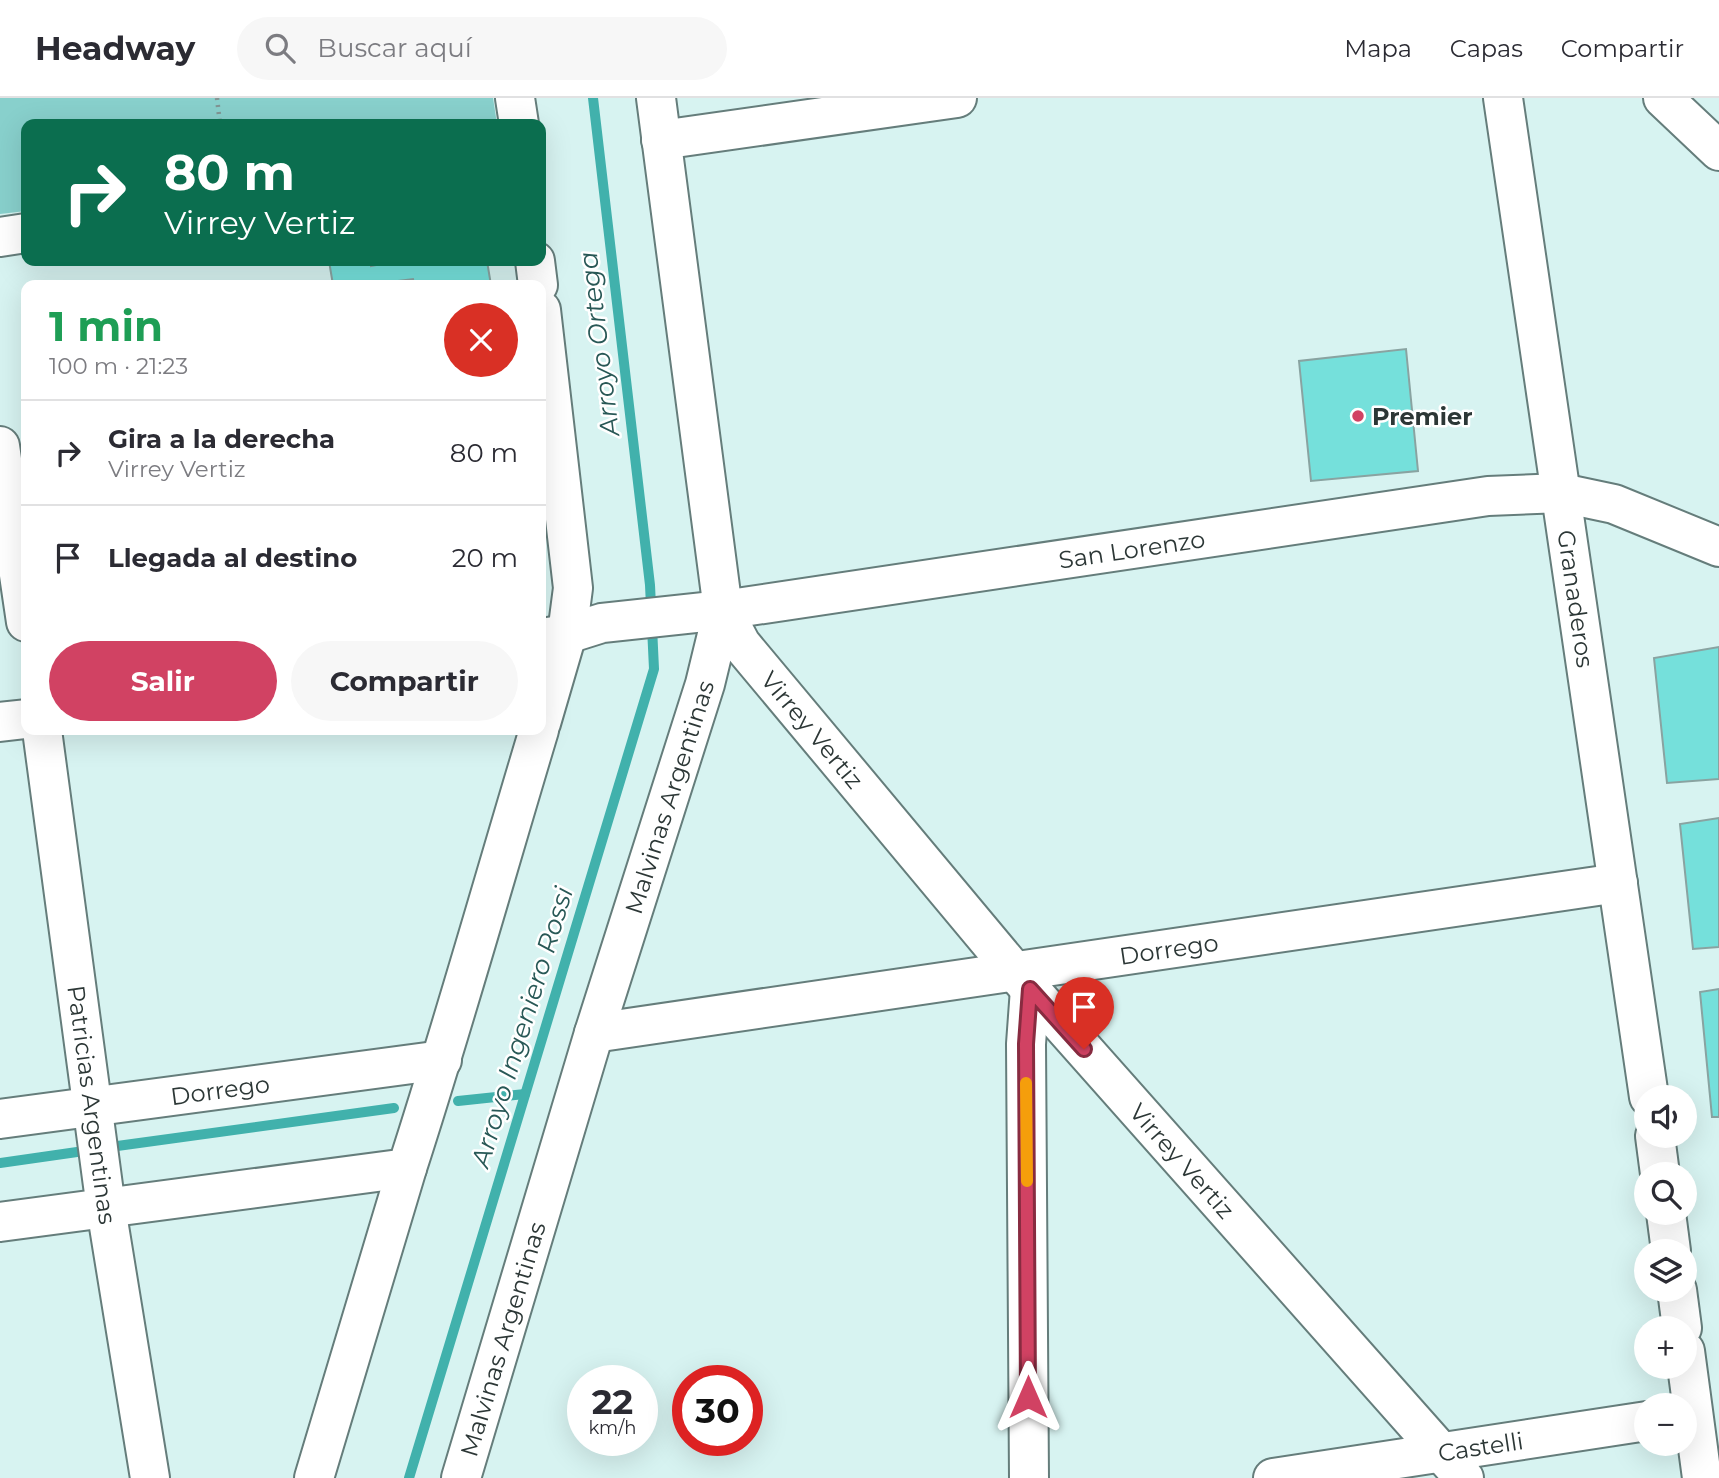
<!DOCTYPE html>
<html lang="es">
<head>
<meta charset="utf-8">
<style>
  :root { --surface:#fff; --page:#f7f7f7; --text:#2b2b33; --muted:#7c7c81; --line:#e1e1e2; --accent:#d14263 }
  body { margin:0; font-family:Montserrat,sans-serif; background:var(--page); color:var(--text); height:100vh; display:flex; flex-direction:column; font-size:26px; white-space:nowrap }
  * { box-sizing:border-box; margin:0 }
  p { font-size:23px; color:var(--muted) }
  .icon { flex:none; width:38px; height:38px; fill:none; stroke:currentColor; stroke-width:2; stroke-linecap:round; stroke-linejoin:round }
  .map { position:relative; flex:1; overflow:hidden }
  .sheet { position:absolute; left:21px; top:182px; width:525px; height:455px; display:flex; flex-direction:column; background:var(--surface); border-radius:14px; box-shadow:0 7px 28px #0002 }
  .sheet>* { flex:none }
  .hud { position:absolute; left:21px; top:21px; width:525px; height:147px; border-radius:14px; box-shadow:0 7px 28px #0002; background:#0b6e4f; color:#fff; overflow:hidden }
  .buttons { position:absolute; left:1634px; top:987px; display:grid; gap:14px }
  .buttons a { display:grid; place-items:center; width:63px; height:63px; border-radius:50%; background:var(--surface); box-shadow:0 7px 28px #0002; font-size:35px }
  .speed { position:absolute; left:567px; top:1267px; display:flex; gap:14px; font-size:35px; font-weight:700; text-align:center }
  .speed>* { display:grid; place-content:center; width:91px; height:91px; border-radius:50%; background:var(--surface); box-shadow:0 7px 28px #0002; line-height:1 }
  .speed small { font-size:18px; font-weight:400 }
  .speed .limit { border:10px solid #d22; background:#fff; color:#111 }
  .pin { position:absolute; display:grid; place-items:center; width:60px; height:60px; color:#fff; margin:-72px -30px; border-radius:50% 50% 50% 0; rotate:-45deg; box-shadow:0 0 7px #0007 }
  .pin .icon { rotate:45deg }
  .me { position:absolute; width:77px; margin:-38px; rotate:0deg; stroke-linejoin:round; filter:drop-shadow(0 0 5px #0008) }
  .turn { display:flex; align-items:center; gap:24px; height:147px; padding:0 28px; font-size:32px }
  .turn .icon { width:91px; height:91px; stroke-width:2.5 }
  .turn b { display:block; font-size:49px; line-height:60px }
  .round { display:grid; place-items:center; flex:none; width:74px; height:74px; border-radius:37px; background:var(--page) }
  .headline { display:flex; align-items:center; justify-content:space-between; height:119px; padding:0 28px }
  h1 { font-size:42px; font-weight:700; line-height:52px; color:#1e9e55 }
  .action { display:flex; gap:14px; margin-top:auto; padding:14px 28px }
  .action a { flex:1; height:80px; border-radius:42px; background:var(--accent); color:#fff; font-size:28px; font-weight:700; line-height:80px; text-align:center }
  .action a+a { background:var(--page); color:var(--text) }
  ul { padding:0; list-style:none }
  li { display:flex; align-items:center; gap:21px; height:105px; padding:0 28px; border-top:2px solid var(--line) }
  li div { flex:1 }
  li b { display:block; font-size:26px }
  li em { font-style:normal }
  header { display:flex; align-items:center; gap:42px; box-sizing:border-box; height:98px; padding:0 35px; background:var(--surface); border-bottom:2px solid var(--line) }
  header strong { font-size:33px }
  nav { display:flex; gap:38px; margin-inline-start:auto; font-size:24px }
  .search { width:490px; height:63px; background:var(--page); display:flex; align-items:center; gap:18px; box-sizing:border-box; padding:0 24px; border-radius:38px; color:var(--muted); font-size:26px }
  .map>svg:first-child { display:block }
  .green { fill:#88d0cc }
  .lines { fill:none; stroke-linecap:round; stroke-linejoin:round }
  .stream { stroke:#41b1ac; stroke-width:10 }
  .building { fill:#75e0db; stroke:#89a3a1; stroke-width:2 }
  .street-casing { stroke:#657d7b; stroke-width:42 }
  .secondary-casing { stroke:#657d7b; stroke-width:42 }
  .path { stroke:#819493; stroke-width:4.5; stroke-dasharray:2 5; stroke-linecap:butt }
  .street { stroke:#fff; stroke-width:38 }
  .secondary { stroke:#fff; stroke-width:38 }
  .route-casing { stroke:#882b40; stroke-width:18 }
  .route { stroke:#d14263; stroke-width:12 }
  .slow { stroke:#f59e0b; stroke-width:12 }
  .poi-dot { fill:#d14263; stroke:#fff; stroke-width:2.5 }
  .labels { text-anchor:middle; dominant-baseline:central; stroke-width:5; stroke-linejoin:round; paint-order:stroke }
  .poi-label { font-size:24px; font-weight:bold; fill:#2c3736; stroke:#fff; text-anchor:start }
  .street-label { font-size:24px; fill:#2c3736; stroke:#fff }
  .water-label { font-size:26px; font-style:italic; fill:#285856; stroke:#fff }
</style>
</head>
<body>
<header>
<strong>Headway</strong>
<div class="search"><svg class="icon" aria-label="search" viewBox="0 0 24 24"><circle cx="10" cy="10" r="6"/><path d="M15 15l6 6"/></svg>Buscar aquí</div>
<nav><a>Mapa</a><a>Capas</a><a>Compartir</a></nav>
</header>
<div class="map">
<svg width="1719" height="1380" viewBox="0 0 1719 1380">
  <rect width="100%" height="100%" fill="#d7f3f1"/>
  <polygon class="green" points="0,0 493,0 497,26 26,26 26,113 0,116"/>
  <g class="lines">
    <g class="stream">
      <polyline points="458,1003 525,996"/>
      <polyline points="110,1049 394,1010"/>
      <polyline points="0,1065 84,1053"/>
      <polyline points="409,1380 654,571 650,487 593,0"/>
    </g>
  </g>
  <g class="building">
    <polygon points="329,163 370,163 371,168 396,163 487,163 491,187 414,187 413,181 366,187 333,187"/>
    <polygon points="1406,251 1418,373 1311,383 1299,263"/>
    <polygon points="1719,549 1719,681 1667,685 1654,560"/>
    <polygon points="1719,720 1719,849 1693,851 1680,726"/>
    <polygon points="1719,891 1719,1019 1712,1019 1700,894"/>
  </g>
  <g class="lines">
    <g class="street-casing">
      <g id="street">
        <polyline points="515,0 519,26"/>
        <path id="s1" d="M1503,0L1649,999"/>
        <polyline points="1663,0 1719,53"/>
        <polyline points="661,42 957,0"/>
        <polyline points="0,139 26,135"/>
        <polyline points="535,163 538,187"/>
        <polyline points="541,212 573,490 567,536"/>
        <polyline points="0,348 26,524"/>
        <path id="s2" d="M42,632L106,1110L150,1380"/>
        <path id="s3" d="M594,935L1618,785"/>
        <path id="s4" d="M0,1021L442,962"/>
        <polyline points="1655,1038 1660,1076"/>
        <polyline points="1666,1115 1671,1153"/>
        <polyline points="1677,1192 1682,1230"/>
        <polyline points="1685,1253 1702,1380"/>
        <polyline points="314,1380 407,1070"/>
        <path id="s5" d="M461,1380L594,935L705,586L723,512L656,0"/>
        <polyline points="1029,1380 1026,946 1030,891"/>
        <path id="s6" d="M1273,1380L1647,1323"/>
      </g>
    </g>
    <g class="secondary-casing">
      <g id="secondary">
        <path id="s7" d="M723,512L741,546L1014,873L1464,1380"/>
        <path id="s8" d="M541,540L567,536L602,525L723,512L1488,398L1562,395L1614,406L1719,449"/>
        <polyline points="0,624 26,621"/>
        <polyline points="541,625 567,536"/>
        <path d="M0,1124L407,1070C454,925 495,778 539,632"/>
      </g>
    </g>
    <polyline class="path" points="217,0 220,26"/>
    <use href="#street" class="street"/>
    <use href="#secondary" class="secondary"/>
  </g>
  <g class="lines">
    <g class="route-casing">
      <polyline id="route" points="1028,1299 1026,946 1030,891 1084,951"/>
    </g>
    <use href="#route" class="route"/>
    <polyline class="slow" points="1026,985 1027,1083"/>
  </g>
  <circle class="poi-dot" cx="1358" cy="318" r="7"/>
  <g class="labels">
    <g class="poi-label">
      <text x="1372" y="318">Premier</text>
    </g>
    <g class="street-label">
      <text stroke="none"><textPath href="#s8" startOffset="598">San Lorenzo</textPath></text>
      <text stroke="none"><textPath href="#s1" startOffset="506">Granaderos</textPath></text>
      <text stroke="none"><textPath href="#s7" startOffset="150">Virrey Vertiz</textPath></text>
      <text stroke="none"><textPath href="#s5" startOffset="712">Malvinas Argentinas</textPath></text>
      <text stroke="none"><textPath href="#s3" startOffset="581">Dorrego</textPath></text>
      <text stroke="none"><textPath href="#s4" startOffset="222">Dorrego</textPath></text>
      <text stroke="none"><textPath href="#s2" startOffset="378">Patricias Argentinas</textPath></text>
      <text stroke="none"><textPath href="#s7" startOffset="718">Virrey Vertiz</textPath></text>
      <text stroke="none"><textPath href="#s5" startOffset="145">Malvinas Argentinas</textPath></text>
      <text stroke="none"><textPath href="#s6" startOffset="210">Castelli</textPath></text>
    </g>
    <g class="water-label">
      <text transform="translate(599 246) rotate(-97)">Arroyo Ortega</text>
      <text transform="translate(522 929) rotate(-73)">Arroyo Ingeniero Rossi</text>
    </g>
  </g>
</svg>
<div class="buttons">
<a><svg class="icon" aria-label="sound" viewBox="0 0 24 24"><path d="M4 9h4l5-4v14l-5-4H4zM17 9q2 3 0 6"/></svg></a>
<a><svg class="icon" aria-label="search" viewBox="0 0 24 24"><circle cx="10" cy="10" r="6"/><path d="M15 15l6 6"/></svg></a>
<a><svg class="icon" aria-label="layers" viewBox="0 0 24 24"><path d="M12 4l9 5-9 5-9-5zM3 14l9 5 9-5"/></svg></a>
<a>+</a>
<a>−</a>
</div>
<div class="speed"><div>22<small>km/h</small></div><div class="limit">30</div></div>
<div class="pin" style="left:1084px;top:951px;background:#d93025"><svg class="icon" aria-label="arrive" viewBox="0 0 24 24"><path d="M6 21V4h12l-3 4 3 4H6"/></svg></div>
<svg class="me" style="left:1028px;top:1299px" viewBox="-20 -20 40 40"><path d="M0-17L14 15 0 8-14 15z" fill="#d14263" stroke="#fff" stroke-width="4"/></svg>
<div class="hud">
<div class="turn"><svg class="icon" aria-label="right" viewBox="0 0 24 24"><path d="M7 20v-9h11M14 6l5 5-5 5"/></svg><div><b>80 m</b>Virrey Vertiz</div></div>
</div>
<section class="sheet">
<div class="headline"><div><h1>1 min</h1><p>100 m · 21:23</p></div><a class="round" style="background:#d93025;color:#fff"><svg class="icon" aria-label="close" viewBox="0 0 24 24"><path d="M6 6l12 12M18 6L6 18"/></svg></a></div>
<ul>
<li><svg class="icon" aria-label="right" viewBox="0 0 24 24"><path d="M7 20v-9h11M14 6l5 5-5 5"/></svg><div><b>Gira a la derecha</b><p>Virrey Vertiz</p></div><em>80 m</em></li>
<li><svg class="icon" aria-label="arrive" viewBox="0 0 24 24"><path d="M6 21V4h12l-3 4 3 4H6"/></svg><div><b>Llegada al destino</b></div><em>20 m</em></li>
</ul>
<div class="action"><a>Salir</a><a>Compartir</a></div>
</section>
</div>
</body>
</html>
